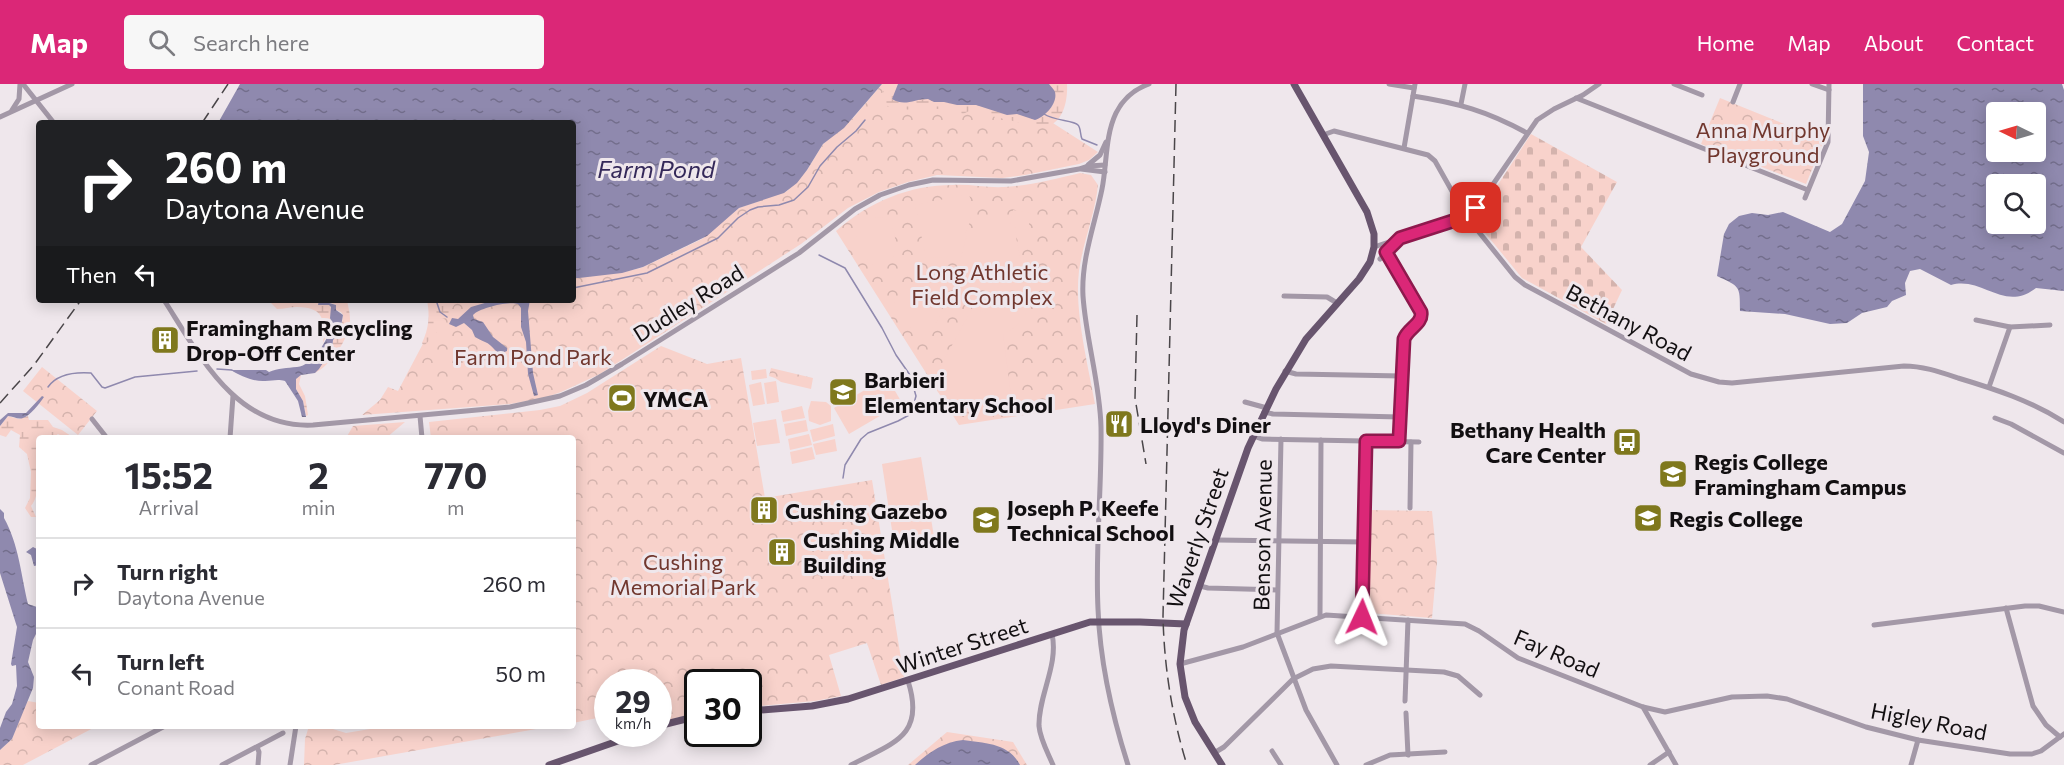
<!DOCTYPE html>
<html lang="en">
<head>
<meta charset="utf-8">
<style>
  :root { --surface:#fff; --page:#f7f7f7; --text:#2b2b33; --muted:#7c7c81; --line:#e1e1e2; --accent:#db2777 }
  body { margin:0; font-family:Commissioner,sans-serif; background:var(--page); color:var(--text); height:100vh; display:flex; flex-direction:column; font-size:22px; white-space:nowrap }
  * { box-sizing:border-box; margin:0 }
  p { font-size:20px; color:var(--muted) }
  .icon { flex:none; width:33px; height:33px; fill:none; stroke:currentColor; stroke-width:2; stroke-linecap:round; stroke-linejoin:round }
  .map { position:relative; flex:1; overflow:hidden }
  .details { position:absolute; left:36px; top:351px; width:540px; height:294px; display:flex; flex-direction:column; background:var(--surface); border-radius:6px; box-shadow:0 3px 15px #0003 }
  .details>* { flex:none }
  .hud { position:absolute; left:36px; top:36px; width:540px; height:183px; border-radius:6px; box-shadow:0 3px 15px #0003; background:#202124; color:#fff; overflow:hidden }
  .needle { width:39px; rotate:275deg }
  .controls { position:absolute; left:1986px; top:18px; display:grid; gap:12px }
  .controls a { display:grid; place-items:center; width:60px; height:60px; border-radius:6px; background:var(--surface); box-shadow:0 3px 15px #0003; font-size:30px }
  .speed { position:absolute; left:594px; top:585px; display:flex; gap:12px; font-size:30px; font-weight:700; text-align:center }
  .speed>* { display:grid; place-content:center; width:78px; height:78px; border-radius:50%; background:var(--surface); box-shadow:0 3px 15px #0003; line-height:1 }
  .speed small { font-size:15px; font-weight:400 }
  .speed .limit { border:3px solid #111; border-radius:9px; background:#fff; color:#111 }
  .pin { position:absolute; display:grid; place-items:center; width:51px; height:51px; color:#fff; margin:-26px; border-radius:12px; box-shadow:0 3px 9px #0006 }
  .me { position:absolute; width:66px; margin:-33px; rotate:2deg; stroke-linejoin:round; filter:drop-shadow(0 0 4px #0008) }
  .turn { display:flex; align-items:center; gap:21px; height:126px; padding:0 30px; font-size:27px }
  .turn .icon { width:78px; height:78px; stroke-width:2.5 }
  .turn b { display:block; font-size:42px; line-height:51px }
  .then { display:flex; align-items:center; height:57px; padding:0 30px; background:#0003; gap:12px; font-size:22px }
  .eta { display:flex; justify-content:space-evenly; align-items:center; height:102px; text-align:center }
  .eta b { font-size:36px; font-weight:700; line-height:42px }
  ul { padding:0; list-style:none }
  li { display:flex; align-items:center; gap:18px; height:90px; padding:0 30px; border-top:2px solid var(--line) }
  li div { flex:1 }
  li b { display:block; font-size:22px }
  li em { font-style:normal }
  header { display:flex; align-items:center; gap:36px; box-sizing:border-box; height:84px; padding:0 30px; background:var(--accent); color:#fff }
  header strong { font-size:28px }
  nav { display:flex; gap:33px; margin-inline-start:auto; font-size:21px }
  .search { width:420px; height:54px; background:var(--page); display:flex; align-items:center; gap:15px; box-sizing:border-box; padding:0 21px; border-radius:6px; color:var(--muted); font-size:22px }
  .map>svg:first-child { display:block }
  .forest { fill:url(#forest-crowns) }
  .wetland { fill:url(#wetland-marsh) }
  .cemetery { fill:url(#cemetery-stones) }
  .pitch { fill:#f8d2cb }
  .water { fill:url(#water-ripples); fill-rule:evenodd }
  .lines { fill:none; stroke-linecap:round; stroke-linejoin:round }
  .stream { stroke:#8f89ae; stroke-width:1.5 }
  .minor { stroke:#a398a7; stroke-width:5 }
  .major { stroke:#68556e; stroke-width:7 }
  .rail { stroke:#4a4649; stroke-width:1.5; stroke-dasharray:12 6; stroke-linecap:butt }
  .route-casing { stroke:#8e194d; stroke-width:15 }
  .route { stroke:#db2777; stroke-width:10 }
  .labels { text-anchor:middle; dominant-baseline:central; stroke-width:6; stroke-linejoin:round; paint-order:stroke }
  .park-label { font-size:22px; fill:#71372e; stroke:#efe7ec }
  .street-label { font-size:22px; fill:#120f11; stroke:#efe7ec }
  .poi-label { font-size:22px; font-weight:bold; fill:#120f11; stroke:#efe7ec; text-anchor:start }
  .water-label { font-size:24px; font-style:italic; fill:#342859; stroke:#efe7ec }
</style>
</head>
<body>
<header>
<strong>Map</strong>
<div class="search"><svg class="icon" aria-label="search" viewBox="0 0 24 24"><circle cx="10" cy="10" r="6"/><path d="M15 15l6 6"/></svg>Search here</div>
<nav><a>Home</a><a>Map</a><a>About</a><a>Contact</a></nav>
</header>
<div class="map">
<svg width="2064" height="681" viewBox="0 0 2064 681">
  <defs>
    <pattern id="forest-crowns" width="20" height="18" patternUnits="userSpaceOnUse" patternTransform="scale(1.5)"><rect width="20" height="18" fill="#f8d2cb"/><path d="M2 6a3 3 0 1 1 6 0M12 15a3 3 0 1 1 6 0" fill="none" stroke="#d4b3ad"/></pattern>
    <pattern id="wetland-marsh" width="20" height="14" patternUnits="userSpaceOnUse" patternTransform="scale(1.5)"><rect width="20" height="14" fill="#f8d2cb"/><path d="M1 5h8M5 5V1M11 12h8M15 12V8" fill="none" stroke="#d4b3ad"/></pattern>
    <pattern id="cemetery-stones" width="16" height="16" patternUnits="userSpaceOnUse" patternTransform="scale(1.5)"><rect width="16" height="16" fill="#f8d2cb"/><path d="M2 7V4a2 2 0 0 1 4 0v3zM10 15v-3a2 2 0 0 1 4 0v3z" fill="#d4b3ad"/></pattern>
    <pattern id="water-ripples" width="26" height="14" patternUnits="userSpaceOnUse" patternTransform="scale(1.5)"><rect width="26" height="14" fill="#8f89ae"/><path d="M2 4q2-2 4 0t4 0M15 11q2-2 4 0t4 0" fill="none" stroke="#736e8c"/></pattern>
  </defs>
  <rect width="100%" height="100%" fill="#efe7ec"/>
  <g class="forest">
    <polygon points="882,0 898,0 897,5 1042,32 1098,68 1089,76 1079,80 1025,91 1002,94 937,91 908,98 879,108 848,124 801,160 600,290 561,308 544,314 510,320 362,331 380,316 388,303 398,307 446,216 573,216 573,194 618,189 641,184 702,155 739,124 787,107 807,86 823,60 853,34"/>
    <polygon points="1720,14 1824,56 1806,100 1701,60"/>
    <path d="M1080,89L1091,91L1098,101C1095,130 1083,158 1079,187C1074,227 1088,280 1095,320L959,341L836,147C869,118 909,101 953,101C970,100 987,104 1004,103C1029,102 1055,95 1080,89Z"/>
    <polygon points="661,262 707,280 741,274 765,414 872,396 904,593 881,601 867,559 829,571 841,612 815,617 749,623 748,598 698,598 697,628 659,639 658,598 608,598 607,632 573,639 573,354 431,354 429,338 540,326 560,322 587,309"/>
    <polygon points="42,283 97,327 78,351 23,307"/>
    <polygon points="771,284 813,294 811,305 781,298 775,294 769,292"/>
    <polygon points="405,338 386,354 346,354 353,342"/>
    <polygon points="1370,426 1432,427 1437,478 1432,534 1368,529"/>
    <polygon points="28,617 39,619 39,642 97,642 23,681 0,681 0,666 12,655 22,627"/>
    <polygon points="309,642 323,642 346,649 388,642 553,642 334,681 304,681 305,655"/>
    <polygon points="947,648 1013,658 1027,681 908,681"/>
  </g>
  <g class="wetland">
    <path d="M889,0H898L892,15C906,24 920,11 932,18L976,21L1007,31H1022L1032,35L1042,32L1052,22L1055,12L1049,0H1067C1068,17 1063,43 1041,43C1033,43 1025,39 1017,38C1002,34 987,32 971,26L963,30C958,29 954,26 949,25C928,23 893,32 877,15Z"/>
    <path d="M268,216H319V221H329L332,225L330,234L332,240L323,259C325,238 325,223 297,223C290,223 284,225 277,225Z"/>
    <path d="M322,216H347C348,222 350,229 350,235C350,254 331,281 315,289L326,274L332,265L333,256L341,246L343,231L341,228L336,226V221Z"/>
    <path d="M427,216H452L454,221L446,234L442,235L436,249L424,262L422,259C429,244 430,232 427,216Z"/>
    <polygon points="301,291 299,300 305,312 308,331 306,332 303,317 296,305 296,294"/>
    <path d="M8,332L19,335L28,332L29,336H48L53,343L62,346L71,352L65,354L58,350L53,354H39V381L36,387C38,399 39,412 31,422L36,433H31L25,424L30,414L31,388L27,370L19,363L20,351L11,346L6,353L0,351V342Z"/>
  </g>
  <polygon class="cemetery" points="1531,50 1617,98 1581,163 1622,206 1606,240 1522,194 1477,139 1478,131"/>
  <g class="pitch">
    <polygon points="1757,44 1773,46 1783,51 1769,80 1739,67 1745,54"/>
    <path d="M969,110C977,136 965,154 947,173L926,174L915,121Z"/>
    <polygon points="1013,126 1031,129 1028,146 1014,143 1024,193 1019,200 978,206 961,205 959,180 967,151 1007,131 1010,140"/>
    <path d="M884,133C901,149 899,176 880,189L865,173H861L854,167L855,154L874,134Z"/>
    <path d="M922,192L937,201C950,223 937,242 920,256L894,222L895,214Z"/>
    <path d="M1030,205C1030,227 1023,241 1003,250L1012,319L988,336L938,308L933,298L934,294L973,223L986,230L985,213L989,208Z"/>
    <polygon points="766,285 767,294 752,296 751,287"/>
    <polygon points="887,293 902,319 849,350 834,324"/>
    <polygon points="776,297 779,318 767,320 764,299"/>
    <polygon points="761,298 765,320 753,322 749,301"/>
    <polygon points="811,317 826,318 831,322 831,337 820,341 809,337 808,327"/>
    <polygon points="802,322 805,334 783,338 781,327"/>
    <polygon points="776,335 780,359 757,362 753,339"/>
    <polygon points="806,336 808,347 786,352 784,340"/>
    <polygon points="833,340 835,352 813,358 810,346"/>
    <polygon points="809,350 812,361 790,366 788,355"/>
    <polygon points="835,355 837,367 816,371 813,360"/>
    <polygon points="812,363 815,375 792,380 790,368"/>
    <polygon points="921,373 935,459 895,466 882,380"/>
  </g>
  <g class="water">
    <polygon points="240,0 882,0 844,44 823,60 807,86 797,99 784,109 739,124 707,152 643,183 622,189 579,194 573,194 573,39 218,39"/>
    <path d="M898,0H1049C1051,3 1054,5 1055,8C1058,20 1044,33 1035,36L1017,30L1007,31L976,21H957L944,18H934L928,15C914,15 905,23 892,15Z"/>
    <path d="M1863,0H2062L2064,6V207L2036,204C2004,229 1983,192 1951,201L1920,185L1910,187L1905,199L1906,211L1892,217L1887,223L1862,229L1847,239L1830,240L1785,230L1740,227C1740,201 1740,203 1717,192L1724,150L1729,140L1739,132L1752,129L1768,131L1783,128L1830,148L1842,140L1865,97L1869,68L1863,52ZM2036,28V68H1996V28ZM2036,100V140H1996V100Z"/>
    <path d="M319,216L336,221V226L343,231L340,248L333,256L332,265L319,285L315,289L301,291L296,295V305L303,317L306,333H302L298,317L285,297C277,295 273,297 265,297C255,298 240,292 231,286H266L269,288C278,284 287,284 297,283C313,282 329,254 332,240L330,234L331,223L329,221H318Z"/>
    <path d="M495,216H530L528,227L533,289L538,311L534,312L528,290L526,258L521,243V224L518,220C508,217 480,224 473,231L474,235L483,238L493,253L507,264V267C495,273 495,262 485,258C481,256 478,255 475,253L472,246L464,239L456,243L449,240L452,234L458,235L471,223Z"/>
    <path d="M42,312L44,313C40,319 30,332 23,334C18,336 13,332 8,332L0,342V336L8,329H26Z"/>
    <path d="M0,425L4,429V434C19,461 21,491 28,520L37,523V548L33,556L28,578L34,593L33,604L12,655L0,666V644L6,628L12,620L17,602L16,581L12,582L11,580L17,543L0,489Z"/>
    <polygon points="33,463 39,466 39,481 34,482 31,471 26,468"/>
    <path d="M963,656C984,659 1009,659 1020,681H915C929,668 944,658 963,656Z"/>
  </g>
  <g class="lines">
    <g class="stream">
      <path d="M1044,30C1054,37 1074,36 1078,41C1081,44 1080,51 1082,55L1097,61"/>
      <polyline points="819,171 845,184 882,244 896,271 910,291 916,312 911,330 898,337 868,349 861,355 845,381 843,394"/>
      <polyline points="573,204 647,189 718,154 738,134 750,126 758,123 779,121 794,116 808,103 820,82 837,63 856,47 865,36"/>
      <polyline points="436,216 440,228 447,233"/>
      <polyline points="217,285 232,286"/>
      <path d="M48,303C57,290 76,288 91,289L102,303L105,304L135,293L197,287"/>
    </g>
    <g class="minor">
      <polyline points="23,0 54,39"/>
      <polyline points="1389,0 1414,4"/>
      <polyline points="1674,0 1702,11"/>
      <polyline points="1812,0 1829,6"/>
      <path d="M1413,12C1458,19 1487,27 1527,49"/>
      <polyline points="1576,14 1808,106"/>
      <polyline points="1733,18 1740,0"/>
      <polyline points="1461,20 1465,0"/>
      <polyline points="12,26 19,15 20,0"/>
      <polyline points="0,33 72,0"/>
      <path d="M1323,51L1334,47L1428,71L1435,77L1466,132L1515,193L1525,201L1691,290L1719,298L1732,299L1904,282C1923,282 1940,288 1958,294C1995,305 2031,317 2064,338"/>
      <polyline points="1404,64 1415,0"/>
      <polyline points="1088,81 1100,71 1106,58"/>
      <polyline points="1081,85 1105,88"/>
      <polyline points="1805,114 1828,58 1829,0"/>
      <polyline points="1374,163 1466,132 1485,112 1537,36 1554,25 1583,11 1599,0"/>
      <path d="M1380,175L1386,168L1422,230C1421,241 1408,244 1404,255L1399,357"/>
      <polyline points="1284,212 1327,213 1337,219"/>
      <path d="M164,216C200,272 236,345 313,341L510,323L560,312L586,301L622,280L799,169L855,125L880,111L909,101L933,96L1011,97L1079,85L1088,82L1105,81"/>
      <polyline points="1976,236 2010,243 2050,241"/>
      <polyline points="1285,287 1296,290 1402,292"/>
      <polyline points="1989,303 2010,243"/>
      <polyline points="1245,318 1267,324"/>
      <polyline points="1264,328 1273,330 1400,333"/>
      <polyline points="420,332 422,354"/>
      <polyline points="1995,334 2011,340 2064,369"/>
      <polyline points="92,335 107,354"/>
      <polyline points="1253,352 1262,355 1419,358"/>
      <polyline points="230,354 233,312"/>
      <polyline points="1281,355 1277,549 1306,626 1337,681"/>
      <polyline points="1410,424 1411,358"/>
      <polyline points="1217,456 1364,458"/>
      <polyline points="1200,502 1208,504 1277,506"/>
      <polyline points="2006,524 2033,622 2046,641 2060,653"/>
      <polyline points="1320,532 1321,356"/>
      <polyline points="1362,533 1366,357"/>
      <polyline points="1874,541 2025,522 2039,522 2064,528"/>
      <path d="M1052,550C1059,581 1038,612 1039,642C1040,655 1048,669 1053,681"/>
      <polyline points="1180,580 1243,563 1326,531 1465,540 1479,547 1518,574 1643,623 1665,628 1732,613 1767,612 1787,615 1866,643 1918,656 2010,670 2032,670 2041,667 2064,650"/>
      <polyline points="1405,617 1408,536"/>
      <polyline points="1643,623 1676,681"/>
      <polyline points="1406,629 1408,671"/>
      <polyline points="257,663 259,668 258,681"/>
      <polyline points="1272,667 1281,681"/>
      <polyline points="1214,669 1224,663 1293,595 1313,585 1331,582 1444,588 1458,592 1480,611"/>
      <polyline points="91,681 165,642"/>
      <polyline points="222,681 283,649"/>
      <polyline points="290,681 296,642"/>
      <path d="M851,681C892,659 926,653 908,597"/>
      <path d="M1128,681C1112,631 1100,578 1098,525C1095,464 1102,404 1101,343C1100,299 1086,256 1083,212C1081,175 1095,140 1102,105C1107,80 1105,52 1116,29C1123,15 1135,5 1149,0"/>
      <polyline points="1366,681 1390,671 1445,668"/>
      <polyline points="1650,681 1669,668"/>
      <polyline points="1911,681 1918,656"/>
    </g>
    <g class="major">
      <polyline points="748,627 812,622 848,615 1090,538 1140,538 1186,540"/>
      <polyline points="658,642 698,632"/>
      <polyline points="549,681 638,650"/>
      <polyline points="1222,681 1195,638 1185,613 1180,580 1184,546 1248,364 1276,305 1306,255 1359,195 1370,178 1374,163 1374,150 1367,128 1294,0"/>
    </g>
    <g class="rail">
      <path d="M1176,0L1163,532C1164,582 1172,633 1187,681"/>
      <polyline points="202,39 228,0"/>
      <polyline points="1137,231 1135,314 1146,380"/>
      <polyline points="0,319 34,281 81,216"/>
    </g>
  </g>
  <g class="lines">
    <g class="route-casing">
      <path id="route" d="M1362,533L1366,357H1399L1404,255C1408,244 1423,240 1421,228L1386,168L1400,154L1462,134L1476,124"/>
    </g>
    <use href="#route" class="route"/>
  </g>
  <defs>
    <g id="building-square" transform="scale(1.5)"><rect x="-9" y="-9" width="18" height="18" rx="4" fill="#7f781d" stroke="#efe7ec"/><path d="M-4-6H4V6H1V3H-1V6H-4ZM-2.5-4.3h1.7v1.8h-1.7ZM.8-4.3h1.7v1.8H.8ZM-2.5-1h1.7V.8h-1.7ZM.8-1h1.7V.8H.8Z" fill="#fff"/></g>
    <g id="school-square" transform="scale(1.5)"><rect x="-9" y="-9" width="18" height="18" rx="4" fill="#7f781d" stroke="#efe7ec"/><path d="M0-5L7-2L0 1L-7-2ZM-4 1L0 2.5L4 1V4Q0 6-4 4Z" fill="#fff"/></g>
    <g id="stadium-square" transform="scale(1.5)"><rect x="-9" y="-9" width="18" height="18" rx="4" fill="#7f781d" stroke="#efe7ec"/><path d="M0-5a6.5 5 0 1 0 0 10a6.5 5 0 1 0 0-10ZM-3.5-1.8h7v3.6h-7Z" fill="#fff"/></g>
    <g id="restaurant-square" transform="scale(1.5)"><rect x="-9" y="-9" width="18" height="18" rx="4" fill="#7f781d" stroke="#efe7ec"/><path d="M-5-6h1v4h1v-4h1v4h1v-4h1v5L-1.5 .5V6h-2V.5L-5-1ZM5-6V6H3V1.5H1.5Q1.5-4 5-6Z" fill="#fff"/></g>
    <g id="bus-square" transform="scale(1.5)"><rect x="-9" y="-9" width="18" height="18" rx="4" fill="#7f781d" stroke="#efe7ec"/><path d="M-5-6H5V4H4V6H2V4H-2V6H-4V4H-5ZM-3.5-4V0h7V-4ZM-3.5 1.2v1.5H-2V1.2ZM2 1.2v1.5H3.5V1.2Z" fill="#fff"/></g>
  </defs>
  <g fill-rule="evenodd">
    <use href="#building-square" x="165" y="256"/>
    <use href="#school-square" x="843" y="308"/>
    <use href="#stadium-square" x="622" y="314"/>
    <use href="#restaurant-square" x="1119" y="340"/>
    <use href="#bus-square" x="1627" y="358"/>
    <use href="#school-square" x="1673" y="390"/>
    <use href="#building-square" x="764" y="426"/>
    <use href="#school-square" x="1648" y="434"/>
    <use href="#school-square" x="986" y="436"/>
    <use href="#building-square" x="782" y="468"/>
  </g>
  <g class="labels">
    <g class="park-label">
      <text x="1763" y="45">Anna Murphy<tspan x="1763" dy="25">Playground</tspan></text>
      <text x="982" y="187">Long Athletic<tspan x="982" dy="25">Field Complex</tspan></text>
      <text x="533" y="272">Farm Pond Park</text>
      <text x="683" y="477">Cushing<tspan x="683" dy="25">Memorial Park</tspan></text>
    </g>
    <g class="street-label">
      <text transform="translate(688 219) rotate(-32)">Dudley Road</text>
      <text transform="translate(1629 238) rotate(28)">Bethany Road</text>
      <text transform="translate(1262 451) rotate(-89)">Benson Avenue</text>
      <text transform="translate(1197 454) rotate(-71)">Waverly Street</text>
      <text transform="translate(962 561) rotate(-18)">Winter Street</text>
      <text transform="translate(1557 569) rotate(23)">Fay Road</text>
      <text transform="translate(1929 637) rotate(11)">Higley Road</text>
    </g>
    <g class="poi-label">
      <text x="186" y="243">Framingham Recycling<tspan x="186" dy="25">Drop-Off Center</tspan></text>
      <text x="864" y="295">Barbieri<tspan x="864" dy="25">Elementary School</tspan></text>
      <text x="643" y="314">YMCA</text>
      <text x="1140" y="340">Lloyd's Diner</text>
      <text x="1606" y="345" text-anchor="end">Bethany Health<tspan x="1606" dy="25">Care Center</tspan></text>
      <text x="1694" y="377">Regis College<tspan x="1694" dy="25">Framingham Campus</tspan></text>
      <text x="1007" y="423">Joseph P. Keefe<tspan x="1007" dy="25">Technical School</tspan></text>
      <text x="785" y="426">Cushing Gazebo</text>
      <text x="1669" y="434">Regis College</text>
      <text x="803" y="455">Cushing Middle<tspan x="803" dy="25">Building</tspan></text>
    </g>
    <g class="water-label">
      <text x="656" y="84">Farm Pond</text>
    </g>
  </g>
</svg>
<div class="controls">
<a><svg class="needle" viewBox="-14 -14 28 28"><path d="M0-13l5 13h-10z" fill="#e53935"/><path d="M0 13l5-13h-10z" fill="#7c7c81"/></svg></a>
<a><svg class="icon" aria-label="search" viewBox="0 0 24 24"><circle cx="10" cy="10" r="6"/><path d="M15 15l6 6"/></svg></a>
</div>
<div class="speed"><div>29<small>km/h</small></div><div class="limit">30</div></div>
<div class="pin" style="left:1476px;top:124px;background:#d93025"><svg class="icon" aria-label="arrive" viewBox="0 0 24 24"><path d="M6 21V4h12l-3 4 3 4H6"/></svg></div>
<svg class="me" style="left:1362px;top:533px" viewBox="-20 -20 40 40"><path d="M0-17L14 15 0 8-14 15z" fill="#db2777" stroke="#fff" stroke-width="4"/></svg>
<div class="hud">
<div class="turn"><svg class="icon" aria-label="right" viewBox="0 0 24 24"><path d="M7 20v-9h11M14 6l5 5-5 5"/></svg><div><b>260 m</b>Daytona Avenue</div></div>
<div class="then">Then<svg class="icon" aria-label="left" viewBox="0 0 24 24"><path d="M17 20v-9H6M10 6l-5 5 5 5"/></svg></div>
</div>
<section class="details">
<div class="eta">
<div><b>15:52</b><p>Arrival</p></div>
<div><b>2</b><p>min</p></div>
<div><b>770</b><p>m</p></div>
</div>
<ul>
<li><svg class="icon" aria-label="right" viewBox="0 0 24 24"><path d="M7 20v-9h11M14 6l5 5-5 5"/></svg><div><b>Turn right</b><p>Daytona Avenue</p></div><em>260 m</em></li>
<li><svg class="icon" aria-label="left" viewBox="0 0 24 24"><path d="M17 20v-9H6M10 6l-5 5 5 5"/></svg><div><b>Turn left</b><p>Conant Road</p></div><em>50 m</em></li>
</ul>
</section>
</div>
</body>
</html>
